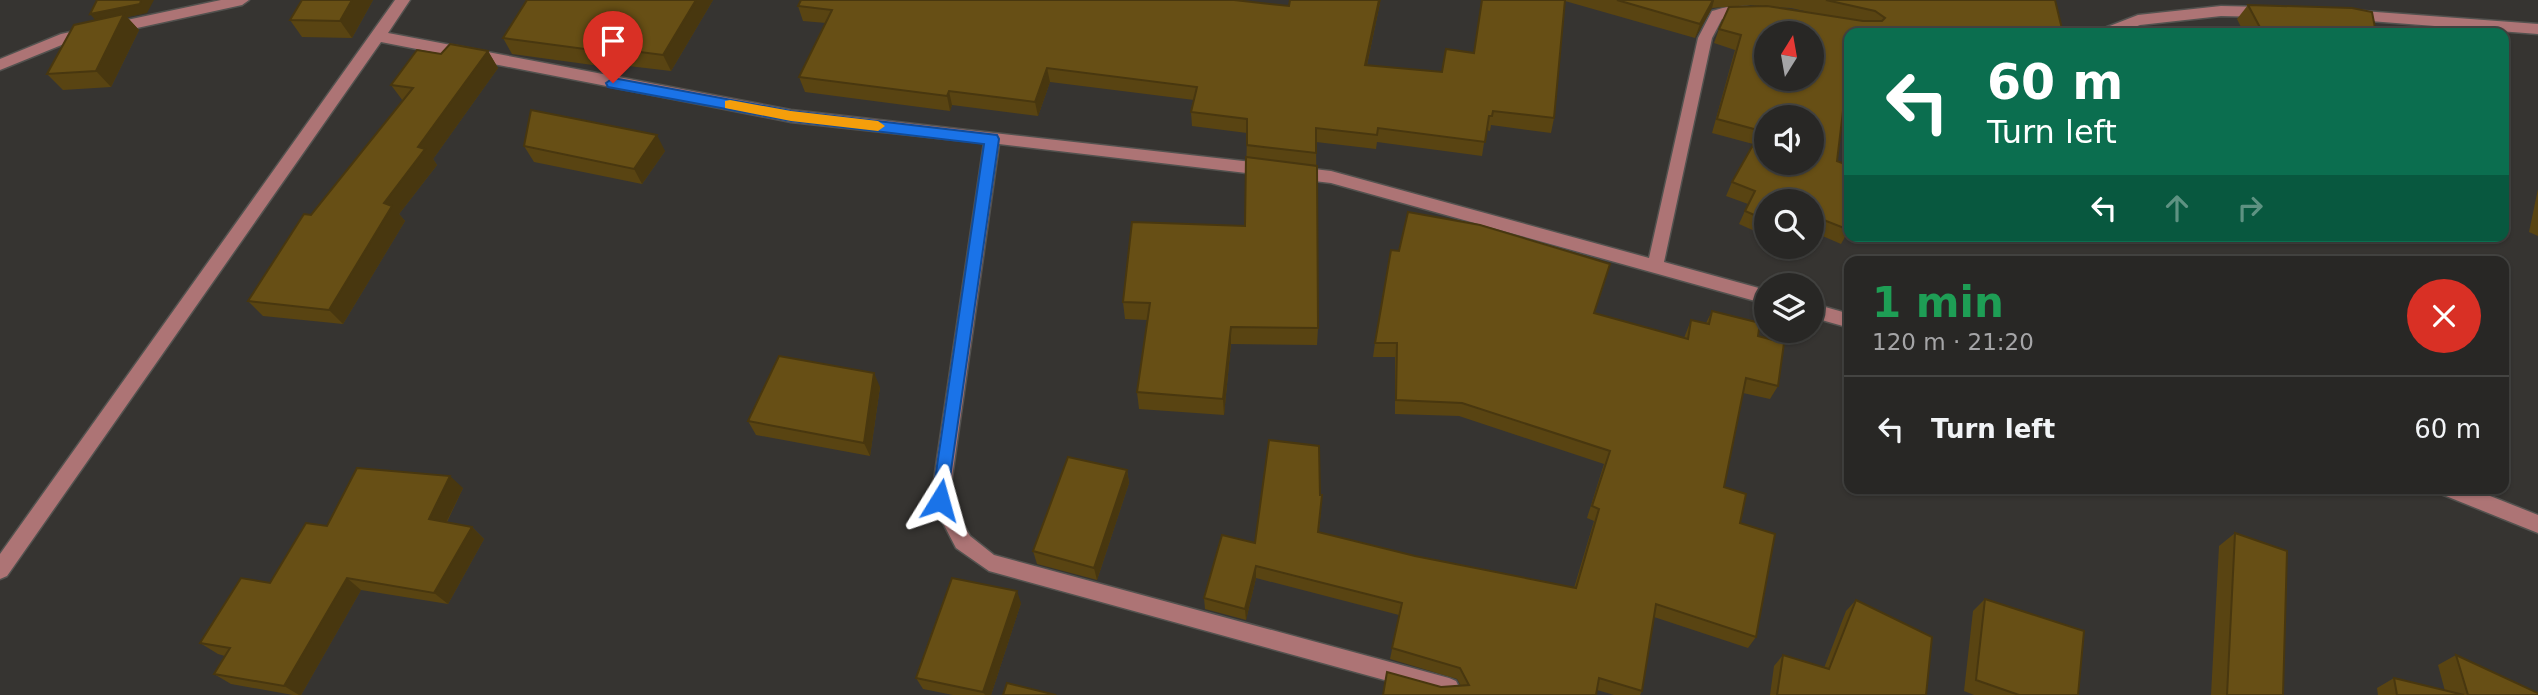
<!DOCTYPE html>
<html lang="en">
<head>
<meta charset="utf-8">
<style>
  :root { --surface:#282725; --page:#343332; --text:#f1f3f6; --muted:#a5a5a7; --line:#444442 }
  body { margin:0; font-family:"DejaVu Sans",sans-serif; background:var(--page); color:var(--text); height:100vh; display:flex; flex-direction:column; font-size:26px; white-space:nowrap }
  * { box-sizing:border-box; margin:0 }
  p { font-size:23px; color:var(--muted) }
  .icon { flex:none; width:38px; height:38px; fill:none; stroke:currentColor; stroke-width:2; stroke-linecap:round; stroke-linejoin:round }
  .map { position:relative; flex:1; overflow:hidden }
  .details { position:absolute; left:1844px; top:256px; width:665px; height:238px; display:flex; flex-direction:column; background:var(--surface); border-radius:14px; box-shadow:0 2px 5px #0004,0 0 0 2px var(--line) }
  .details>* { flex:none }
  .guide { position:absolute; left:1844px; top:28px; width:665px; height:214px; border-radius:14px; box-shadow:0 2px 5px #0004,0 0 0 2px var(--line); background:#0b6e4f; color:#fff; overflow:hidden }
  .needle { width:46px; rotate:11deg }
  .fabs { position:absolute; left:1754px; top:21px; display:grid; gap:14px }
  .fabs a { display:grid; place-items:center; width:70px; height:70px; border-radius:50%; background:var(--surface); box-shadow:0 2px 5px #0004,0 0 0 2px var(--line); font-size:35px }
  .pin { position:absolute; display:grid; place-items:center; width:60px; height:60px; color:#fff; margin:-72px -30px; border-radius:50% 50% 50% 0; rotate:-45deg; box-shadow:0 0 7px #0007 }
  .pin .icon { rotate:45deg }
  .me { position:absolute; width:77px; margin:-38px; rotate:8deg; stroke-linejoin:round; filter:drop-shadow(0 0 5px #0008) }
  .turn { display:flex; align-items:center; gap:24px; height:147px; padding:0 28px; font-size:32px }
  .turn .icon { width:91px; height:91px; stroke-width:2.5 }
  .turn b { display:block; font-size:49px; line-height:60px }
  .lanes { display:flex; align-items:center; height:66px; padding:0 28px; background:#0003; justify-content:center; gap:35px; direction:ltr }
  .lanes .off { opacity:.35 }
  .round { display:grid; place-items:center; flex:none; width:74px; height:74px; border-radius:37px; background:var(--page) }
  .overview { display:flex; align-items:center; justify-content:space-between; height:119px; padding:0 28px }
  h1 { font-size:42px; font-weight:600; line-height:52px; color:#1e9e55 }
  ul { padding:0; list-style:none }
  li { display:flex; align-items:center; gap:21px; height:105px; padding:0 28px; border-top:2px solid var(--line) }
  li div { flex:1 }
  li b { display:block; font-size:26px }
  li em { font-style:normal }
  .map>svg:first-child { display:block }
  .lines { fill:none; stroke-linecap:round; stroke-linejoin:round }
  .minor-casing { stroke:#53524f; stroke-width:3 }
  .minor { fill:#ad7475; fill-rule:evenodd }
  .wall { fill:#594412; fill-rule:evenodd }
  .shaded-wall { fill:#48370f }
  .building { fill:#674f15; stroke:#48370f; stroke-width:2; fill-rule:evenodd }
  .route { fill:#1a73e8; stroke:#114b97; stroke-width:2 }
  .slow { fill:#f59e0b }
</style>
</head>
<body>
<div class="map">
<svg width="2538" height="695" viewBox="0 0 2538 695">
  <rect width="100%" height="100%" fill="#363431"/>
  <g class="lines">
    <g class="minor-casing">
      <g id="minor">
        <polygon points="221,0 249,0 242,5 64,44 0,70 0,59 61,34"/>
        <path d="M395,0H410L388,33L791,110L1331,171L1649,258L1698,38L1712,11C1726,7 1747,1 1757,12L1755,16L1722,19L1712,38L1664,262L1766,290V304L1331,183L999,144L949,499L970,536L994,555L1449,678L1456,681L1463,695H1439L989,571L956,548L931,500L984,143L791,122L381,42L7,576L0,579V554Z"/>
        <polygon points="2221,6 2265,7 2272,12 2265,17 2221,16 2140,25 2120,33 2100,33 2102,29 2138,15"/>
        <polygon points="2349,10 2538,24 2538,34 2344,19 2342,15 2344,11"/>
        <polygon points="1811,303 1850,314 1850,328 1811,317"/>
        <polygon points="2439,488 2470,488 2538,515 2538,533 2441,494"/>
      </g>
    </g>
    <use href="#minor" class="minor"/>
  </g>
  <g class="wall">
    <polygon points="373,0 352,38 302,37 290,20"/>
    <polygon points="713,0 671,71 603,63 600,66 512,54 503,38"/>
    <path d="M1482,0H2055L1850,33V102L1844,101L1837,161L1850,228L1841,244L1811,231V201H1766V236L1739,224L1748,204L1726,196L1732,182L1753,144L1712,133L1735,50L1714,43L1719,29L1763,6L1751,5L1712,8L1695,38L1565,1L1554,118L1551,133L1491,125L1490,131L1486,130L1482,156L1377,142L1376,149L1316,142L1318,328L1317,345L1231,344L1224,415L1139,409L1137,392L1147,320L1125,319L1123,302L1245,226L1247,133L1192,126L1191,112L1194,100L1050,82L1038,116L952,105L950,111L805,92L799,77L826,23L803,21L798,6H1289L1380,3L1367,65L1442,72L1474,53ZM1773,7L1791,8L1809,12Z"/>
    <polygon points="2248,5 2376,33 2244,33 2237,19"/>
    <polygon points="147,13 127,17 139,30 111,87 63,90 47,74 74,25"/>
    <polygon points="488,51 498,68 433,159 437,165 399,214 405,221 343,324 263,316 248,301 403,101 391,85 441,54"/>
    <polygon points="524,146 665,151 642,184 534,162"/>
    <polygon points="2538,189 2538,236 2529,232"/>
    <polygon points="1712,311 1758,336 1778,386 1770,399 1743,393 1724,487 1740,523 1756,637 1748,648 1654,617 1642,691 1640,695 1614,695 1597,690 1441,687 1461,686 1457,679 1390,659 1399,615 1256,578 1246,620 1205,609 1204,598 1255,543 1320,495 1322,495 1319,532 1415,556 1574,588 1594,521 1587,518 1604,464 1459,416 1395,414 1395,357 1373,357 1375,343 1684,338 1691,320 1706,323"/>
    <polygon points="880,387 870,456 756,435 748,421"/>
    <polygon points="1127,470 1129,483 1097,580 1037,564 1033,551"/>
    <polygon points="463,488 447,522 472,527 484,539 448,604 361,590 301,695 293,695 231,684 214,674 225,656 218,654 200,643 270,583 327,526"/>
    <polygon points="2235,533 2283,695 2211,695 2219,546"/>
    <polygon points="1985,599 2078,695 1974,695 1964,691 1973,611"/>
    <polygon points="1856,600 1926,695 1770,695 1774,666 1783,655 1824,668 1846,611"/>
    <polygon points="1021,603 991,695 953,695 923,689 916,678"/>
    <polygon points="2456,655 2538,695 2378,695 2377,688 2394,678 2445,691 2438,665"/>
  </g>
  <g class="shaded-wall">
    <polygon points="141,0 154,0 147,13 127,17 139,30 111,87 96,71 98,23 90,14"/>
    <polygon points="352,0 373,0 352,38 340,21"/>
    <polygon points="696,0 713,0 671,71 663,55"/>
    <polygon points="1379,0 1381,0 1380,3 1364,79 1365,65"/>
    <polygon points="1713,0 1714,0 1712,8 1695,38 1700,24"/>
    <polygon points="594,46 603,63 600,66 592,50"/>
    <polygon points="488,51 498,68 433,159 437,165 399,214 405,221 343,324 329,310 384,203 418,147"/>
    <polygon points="1047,68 1050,82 1038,116 1035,102"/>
    <polygon points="949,91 952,105 950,111 947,96"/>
    <polygon points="657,135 665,151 642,184 634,169"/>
    <polygon points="1231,327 1231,344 1224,415 1223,399"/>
    <polygon points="874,373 880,387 870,456 864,443"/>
    <polygon points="1127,470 1129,483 1097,580 1094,568"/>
    <polygon points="450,476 463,488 442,531 429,519"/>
    <polygon points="472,527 484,539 448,604 434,593"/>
    <polygon points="1256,566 1256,578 1246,620 1245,609"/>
    <polygon points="347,578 361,590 301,695 299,695 284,686"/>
    <polygon points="1017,591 1021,603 991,695 985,695 983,692"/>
  </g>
  <g class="building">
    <polygon points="97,0 141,0 140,4 90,14"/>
    <polygon points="302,0 352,0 340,21 290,20"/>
    <polygon points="527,0 696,0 663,55 594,46 592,50 503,38"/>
    <polygon points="801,0 1234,0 1289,6 1290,0 1379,0 1365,65 1442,72 1446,49 1474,53 1482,0 1565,0 1554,118 1493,111 1492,116 1489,116 1485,142 1378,128 1377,135 1316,128 1316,153 1247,145 1247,119 1191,112 1197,87 1047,68 1035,102 949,91 947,96 799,77 832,10 798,6"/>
    <polygon points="1617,0 1713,0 1700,24"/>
    <path d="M1826,0H2055L2063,33H1850V87L1846,86L1837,161L1850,166V228L1849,230L1811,215V201H1766V220L1745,211L1755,191L1732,182L1761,131L1717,119L1741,35L1719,29L1729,7L1767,6L1863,21H1882L1885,18L1875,11ZM1766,33H1811V79H1766ZM1766,117H1811V163H1766Z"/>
    <polygon points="2248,5 2352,8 2372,12 2376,33 2263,33"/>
    <polygon points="124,14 96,71 47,74 74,25"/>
    <polygon points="450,44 488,51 418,147 425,149 384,203 392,206 329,310 248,301 304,214 311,215 413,88 391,85 417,50 441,54"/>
    <polygon points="531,110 657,135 634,169 524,146"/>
    <polygon points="1246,157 1317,166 1318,328 1231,327 1223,399 1137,392 1150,303 1123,302 1132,222 1245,226"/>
    <polygon points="1408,212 1480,225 1610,264 1594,313 1688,339 1691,320 1709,324 1712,311 1760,323 1758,336 1784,343 1778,386 1746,378 1724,487 1746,494 1740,523 1775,534 1756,637 1656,604 1642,691 1599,678 1596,695 1383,695 1387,672 1441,687 1469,685 1460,668 1392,648 1402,603 1256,566 1245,609 1204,598 1222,535 1255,543 1269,440 1319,446 1320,495 1322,495 1318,532 1415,556 1576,588 1599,509 1592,506 1610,451 1462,403 1396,400 1397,343 1375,343 1391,250 1399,251"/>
    <polygon points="779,356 874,373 864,443 748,421"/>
    <polygon points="1068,457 1127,470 1094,568 1033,551"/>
    <polygon points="357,468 450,476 429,519 472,527 434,593 347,578 284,686 214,674 230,648 200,643 241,578 270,583 306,523 327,526"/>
    <polygon points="2235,533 2287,551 2283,695 2227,695"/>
    <polygon points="952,578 1017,591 983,692 916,678"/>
    <polygon points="1985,599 2084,631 2078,695 2019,695 1976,680"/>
    <polygon points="1856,600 1932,637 1926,695 1777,695 1783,655 1829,669"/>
    <polygon points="2456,655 2538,693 2538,695 2468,695"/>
    <polygon points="2394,678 2464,695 2397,695"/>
    <polygon points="1007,683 1056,695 1003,695"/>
  </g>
  <polygon class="route" points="613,78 791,111 997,135 999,139 946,505 940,508 934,505 932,500 984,144 791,121 608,87 606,83"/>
  <polygon class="slow" points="730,100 791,111 878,121 885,126 878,131 791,121 725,108 725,101"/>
</svg>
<div class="fabs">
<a><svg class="needle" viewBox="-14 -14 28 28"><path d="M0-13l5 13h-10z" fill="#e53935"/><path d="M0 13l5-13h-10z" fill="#a5a5a7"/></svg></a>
<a><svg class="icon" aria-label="sound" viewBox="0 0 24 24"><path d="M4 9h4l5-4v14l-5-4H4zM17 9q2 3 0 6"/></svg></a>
<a><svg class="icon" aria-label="search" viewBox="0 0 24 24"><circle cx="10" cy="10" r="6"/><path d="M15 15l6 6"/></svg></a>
<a><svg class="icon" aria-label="layers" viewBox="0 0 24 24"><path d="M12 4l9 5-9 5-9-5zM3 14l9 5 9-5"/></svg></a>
</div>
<div class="pin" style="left:613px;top:83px;background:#d93025"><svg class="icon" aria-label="arrive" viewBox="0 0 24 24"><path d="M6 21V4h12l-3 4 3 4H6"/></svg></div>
<svg class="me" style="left:940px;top:500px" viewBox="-20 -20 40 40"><path d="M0-17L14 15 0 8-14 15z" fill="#1a73e8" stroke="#fff" stroke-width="4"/></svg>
<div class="guide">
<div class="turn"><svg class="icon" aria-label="left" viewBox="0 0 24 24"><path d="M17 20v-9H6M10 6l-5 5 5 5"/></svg><div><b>60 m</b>Turn left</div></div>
<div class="lanes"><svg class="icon" aria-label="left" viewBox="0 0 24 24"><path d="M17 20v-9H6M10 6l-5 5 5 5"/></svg><svg class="icon off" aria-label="ahead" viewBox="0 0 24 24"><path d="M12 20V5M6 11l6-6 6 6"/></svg><svg class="icon off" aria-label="right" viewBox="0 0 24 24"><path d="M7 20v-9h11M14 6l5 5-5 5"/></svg></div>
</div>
<section class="details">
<div class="overview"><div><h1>1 min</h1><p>120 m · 21:20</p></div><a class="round" style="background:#d93025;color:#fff"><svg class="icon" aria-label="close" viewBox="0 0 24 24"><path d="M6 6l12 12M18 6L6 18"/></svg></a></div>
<ul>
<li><svg class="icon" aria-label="left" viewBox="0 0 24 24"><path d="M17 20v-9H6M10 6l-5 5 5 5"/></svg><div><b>Turn left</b></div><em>60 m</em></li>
</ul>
</section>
</div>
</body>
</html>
